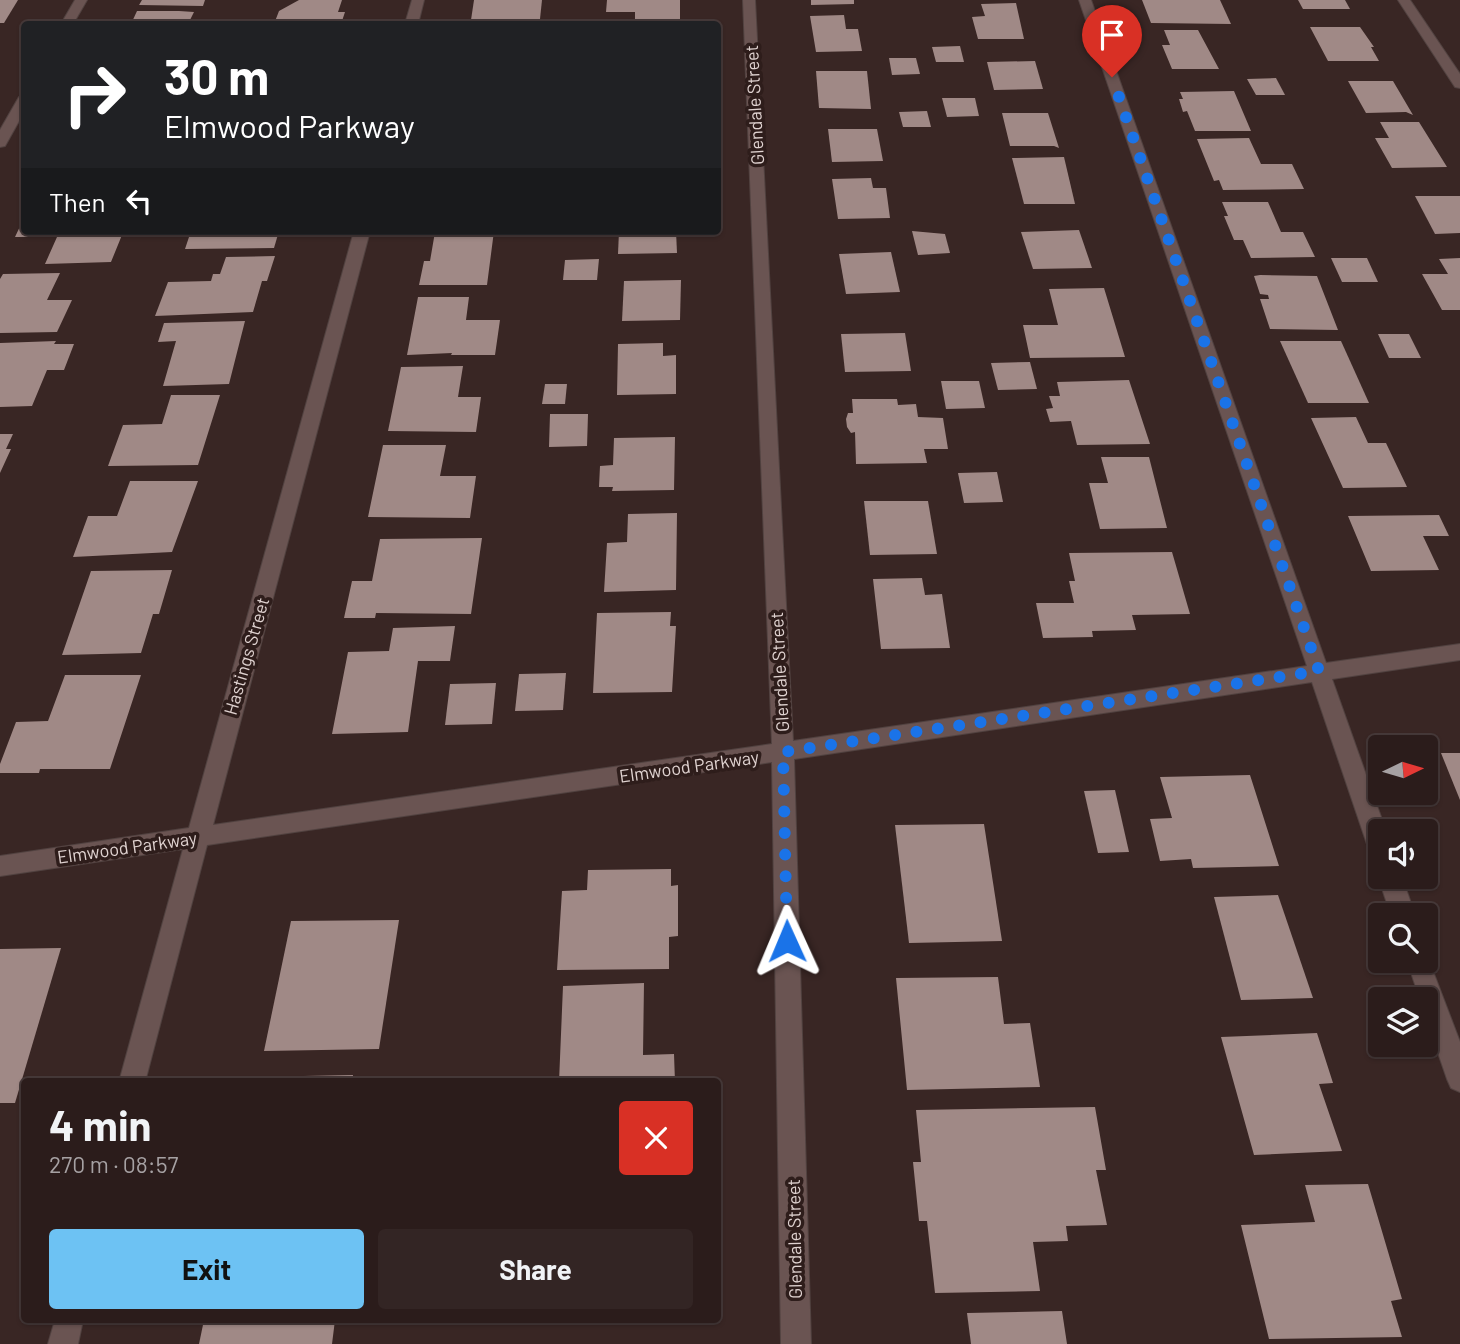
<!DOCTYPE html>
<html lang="en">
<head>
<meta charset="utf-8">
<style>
  :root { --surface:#2b1c1b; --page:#332524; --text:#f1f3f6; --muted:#a6a1a3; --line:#473a3a; --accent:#6dc2f3 }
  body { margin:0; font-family:Barlow,sans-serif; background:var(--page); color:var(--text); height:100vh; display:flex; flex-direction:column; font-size:26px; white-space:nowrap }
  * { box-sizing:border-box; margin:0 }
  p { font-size:23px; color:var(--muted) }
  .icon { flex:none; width:38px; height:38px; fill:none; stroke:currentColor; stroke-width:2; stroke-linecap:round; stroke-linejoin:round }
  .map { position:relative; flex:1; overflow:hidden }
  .side { position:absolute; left:21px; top:1078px; width:700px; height:245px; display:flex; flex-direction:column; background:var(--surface); border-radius:7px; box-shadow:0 2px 5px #0004,0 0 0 2px var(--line) }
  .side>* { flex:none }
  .hud { position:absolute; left:21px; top:21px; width:700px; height:214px; border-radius:7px; box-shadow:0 2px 5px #0004,0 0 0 2px var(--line); background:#202124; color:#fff; overflow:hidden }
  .needle { width:46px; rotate:85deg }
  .fabs { position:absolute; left:1368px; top:735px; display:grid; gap:14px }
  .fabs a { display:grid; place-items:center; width:70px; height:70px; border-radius:7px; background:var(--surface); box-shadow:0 2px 5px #0004,0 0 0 2px var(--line); font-size:35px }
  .pin { position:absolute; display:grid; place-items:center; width:60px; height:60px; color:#fff; margin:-72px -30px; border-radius:50% 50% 50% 0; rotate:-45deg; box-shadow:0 0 7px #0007 }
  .pin .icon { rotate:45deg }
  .me { position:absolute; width:77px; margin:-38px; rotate:359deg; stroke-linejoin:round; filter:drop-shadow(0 0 5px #0008) }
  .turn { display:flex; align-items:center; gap:24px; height:147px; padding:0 28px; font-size:32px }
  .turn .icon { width:91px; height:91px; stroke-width:2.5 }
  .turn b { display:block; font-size:49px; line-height:60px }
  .then { display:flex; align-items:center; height:66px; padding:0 28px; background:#0003; gap:14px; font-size:26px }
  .round { display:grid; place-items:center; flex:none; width:74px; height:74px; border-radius:7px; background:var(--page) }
  .overview { display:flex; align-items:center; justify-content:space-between; height:119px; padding:0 28px }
  h1 { font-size:42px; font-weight:700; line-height:52px }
  .action { display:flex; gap:14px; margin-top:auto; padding:14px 28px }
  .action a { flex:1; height:80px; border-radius:7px; background:var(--accent); color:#111; font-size:28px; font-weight:700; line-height:80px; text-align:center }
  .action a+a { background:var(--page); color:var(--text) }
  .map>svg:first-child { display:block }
  .building { fill:#a08986 }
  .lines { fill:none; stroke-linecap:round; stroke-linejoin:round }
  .street-casing { stroke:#514240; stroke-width:2 }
  .street { fill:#6a5452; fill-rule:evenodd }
  .route { stroke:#1a73e8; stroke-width:12; stroke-dasharray:0 21.6 }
  .labels { text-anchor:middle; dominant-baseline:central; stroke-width:7; stroke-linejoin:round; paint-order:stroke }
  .street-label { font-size:18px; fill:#e0d3d1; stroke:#2e1d1b }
</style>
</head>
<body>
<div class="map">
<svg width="1460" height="1344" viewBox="0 0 1460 1344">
  <rect width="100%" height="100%" fill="#392624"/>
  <g class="building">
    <polygon points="0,0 18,0 4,23 0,23"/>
    <polygon points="142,0 205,0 203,6 139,5"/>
    <polygon points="299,0 342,0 338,12 345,12 341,24 274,24 279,11"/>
    <polygon points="474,0 542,0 540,19 471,20"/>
    <polygon points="607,0 680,0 680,23 635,24 635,12 606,12"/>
    <polygon points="811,0 854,0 854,4 811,5"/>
    <polygon points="1142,0 1220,0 1231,24 1151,23"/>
    <polygon points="1298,0 1345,0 1350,9 1303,9"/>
    <polygon points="1016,3 1024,39 978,39 972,17 985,16 981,4"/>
    <polygon points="137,11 179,11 194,12 188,24 131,24"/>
    <polygon points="844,15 846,29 858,29 862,51 816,52 810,16"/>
    <polygon points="1310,27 1360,27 1374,47 1371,47 1379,61 1328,61"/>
    <polygon points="1164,30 1198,30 1219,69 1172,69 1162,45 1170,45"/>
    <polygon points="960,46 964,62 936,62 932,47"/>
    <polygon points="889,58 916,58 920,74 892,75"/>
    <polygon points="1035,61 1043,89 994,90 987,62"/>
    <polygon points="816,71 867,71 871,109 819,108"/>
    <polygon points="1276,78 1285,95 1256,95 1247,79"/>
    <polygon points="1348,81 1393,81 1413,115 1406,112 1366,113"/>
    <polygon points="1234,91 1251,131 1195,131 1187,111 1183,112 1179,99 1183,99 1180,92"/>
    <polygon points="942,98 975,98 979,116 947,117"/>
    <polygon points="927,111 931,127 903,127 899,112"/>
    <polygon points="1002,113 1048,113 1059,148 1054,146 1010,146"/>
    <polygon points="1380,122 1419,122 1447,167 1392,168 1375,138 1389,138"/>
    <polygon points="828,129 877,129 883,161 832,162"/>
    <polygon points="1249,138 1261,164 1292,164 1304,189 1223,190 1219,180 1214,181 1197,139"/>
    <polygon points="1064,157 1075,204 1024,204 1012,158"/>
    <polygon points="871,178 873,188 886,188 890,218 838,219 832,179"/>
    <polygon points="1415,196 1460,196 1460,233 1435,234"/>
    <polygon points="1222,202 1268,202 1281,232 1303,232 1315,257 1251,258 1243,240 1234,240 1224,216 1228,216"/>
    <polygon points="24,218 24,231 112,231 110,235 122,235 111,262 45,264 57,237 15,237"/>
    <polygon points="1079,230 1092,268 1033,269 1021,232"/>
    <polygon points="191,231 279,231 274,248 185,249"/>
    <polygon points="479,231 494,231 487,285 419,285 424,261 430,261 435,232"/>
    <polygon points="619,231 676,231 677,253 618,254"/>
    <polygon points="912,231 945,234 950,253 918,255"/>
    <polygon points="891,252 900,292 846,294 839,254"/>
    <polygon points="275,256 267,281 262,281 253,312 155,316 168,282 211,281 213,274 220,274 226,257"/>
    <polygon points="1331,258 1367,258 1378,282 1342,282"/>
    <polygon points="1460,258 1460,310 1442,310 1422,274 1448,274 1439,259"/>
    <polygon points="599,259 597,280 563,280 565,260"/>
    <polygon points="60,273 47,300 72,300 57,332 0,333 0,279 3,274"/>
    <polygon points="1260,275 1317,276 1338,330 1270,329 1260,299 1269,299 1268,295 1260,294 1254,276"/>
    <polygon points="681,280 680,320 622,321 624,281"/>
    <polygon points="1104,288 1125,357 1030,358 1023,325 1058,325 1049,289"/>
    <polygon points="418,297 469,297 466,320 500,320 495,355 451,355 452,353 407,355"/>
    <polygon points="245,321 229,384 163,386 176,341 158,342 164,323"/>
    <polygon points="905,333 911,371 845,372 841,334"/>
    <polygon points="1378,334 1409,334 1421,358 1389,358"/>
    <polygon points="56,341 54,344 74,344 64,370 47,370 32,406 0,407 0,343"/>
    <polygon points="1280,341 1341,341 1369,403 1308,403"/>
    <polygon points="663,343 663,356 676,355 676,394 617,395 618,344"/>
    <polygon points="1030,362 1037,389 998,390 991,363"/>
    <polygon points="463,366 458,397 481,397 476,432 388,431 401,367"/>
    <polygon points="1129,380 1150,444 1077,445 1071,421 1050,422 1046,409 1053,408 1049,396 1060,396 1057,382"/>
    <polygon points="941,381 979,381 985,408 946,409"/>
    <polygon points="545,384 567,384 565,404 542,404"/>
    <polygon points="171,395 220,395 198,465 108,466 123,425 162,424"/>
    <polygon points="852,399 897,399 898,405 916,404 918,417 943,418 948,449 924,449 927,463 856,464 855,432 851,433 847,427 846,419 848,413 853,413"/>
    <polygon points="550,414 588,414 587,446 549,447"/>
    <polygon points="1356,417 1368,443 1386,443 1407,487 1343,488 1311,418"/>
    <polygon points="0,434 13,434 6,449 11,449 0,473"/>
    <polygon points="675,437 674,490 612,491 613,487 599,487 600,466 613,465 614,438"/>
    <polygon points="383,445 446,445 440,476 476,476 470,518 368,517"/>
    <polygon points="1101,457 1149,457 1167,528 1100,529 1089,483 1108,483"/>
    <polygon points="997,472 1003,502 964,503 958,473"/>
    <polygon points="130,481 198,481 172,552 73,557 88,516 117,516"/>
    <polygon points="864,501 928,501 937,554 870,555"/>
    <polygon points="677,513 676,590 604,592 607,543 627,542 628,514"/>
    <polygon points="1439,515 1449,536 1423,536 1439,570 1371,571 1348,516"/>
    <polygon points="482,538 471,614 376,613 375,618 344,618 352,581 372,581 380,539"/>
    <polygon points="1172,552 1190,614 1132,615 1136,630 1092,631 1093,637 1043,638 1036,603 1074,603 1069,581 1075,581 1069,553"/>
    <polygon points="172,570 159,614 153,614 141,653 62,655 91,571"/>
    <polygon points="922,578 925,595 942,594 950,648 881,649 873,579"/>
    <polygon points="671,612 670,626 676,626 672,692 593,693 597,613"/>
    <polygon points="455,626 450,661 418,661 408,732 332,734 348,652 389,651 393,628"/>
    <polygon points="566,673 563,710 515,711 519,674"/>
    <polygon points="65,675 141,675 110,769 40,769 39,773 0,773 0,764 16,722 48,721"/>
    <polygon points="496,683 492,724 445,725 450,684"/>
    <polygon points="1441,753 1460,753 1460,800"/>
    <polygon points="1250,775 1279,866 1193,868 1191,859 1160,861 1150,819 1172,818 1160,777"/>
    <polygon points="1115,790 1129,852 1098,853 1084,791"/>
    <polygon points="984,824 1002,941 909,943 895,825"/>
    <polygon points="671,869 671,886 678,885 678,936 669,937 669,969 557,970 562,891 587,890 588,870"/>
    <polygon points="1278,895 1313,998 1241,1000 1214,897"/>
    <polygon points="399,920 379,1049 264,1051 291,921"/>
    <polygon points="61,948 15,1103 0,1103 0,949"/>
    <polygon points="998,977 1004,1024 1030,1023 1040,1087 907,1090 896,978"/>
    <polygon points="644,983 643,1055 674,1054 675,1082 559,1082 563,986"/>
    <polygon points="1317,1033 1333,1083 1319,1084 1342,1151 1254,1155 1221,1037"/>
    <polygon points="353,1075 352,1082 250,1082 251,1077"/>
    <polygon points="1095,1107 1106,1170 1096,1170 1107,1225 1066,1226 1068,1241 1033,1242 1040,1291 935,1293 927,1221 919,1221 913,1162 921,1162 916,1110"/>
    <polygon points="1368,1184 1402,1299 1391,1301 1402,1337 1269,1339 1241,1225 1315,1222 1305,1185"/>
    <polygon points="1062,1311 1067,1344 971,1344 967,1313"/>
    <polygon points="204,1320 335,1320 332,1344 199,1344"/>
    <polygon points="532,1320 664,1320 664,1323 532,1325"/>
  </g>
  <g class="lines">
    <g class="street-casing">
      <g id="street">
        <polygon points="75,0 87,0 73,24 61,24"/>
        <polygon points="412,0 424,0 418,24 405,24"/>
        <polygon points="743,0 755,0 793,741 1307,666 1079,0 1091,0 1326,663 1460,644 1460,660 1332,679 1386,831 1381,831 1381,860 1373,857 1369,850 1312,682 794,759 811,1344 781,1344 772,762 207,845 145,1082 119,1082 183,849 0,876 0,856 189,828 354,231 370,231 213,825 772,744"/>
        <polygon points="1398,0 1410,0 1460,74 1460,88 1455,87"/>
        <polygon points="24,96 24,112 5,146 0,147 0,130 19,97"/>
        <polygon points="1381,872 1381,877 1402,877 1415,915 1391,915 1378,877"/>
        <polygon points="1426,953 1460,1042 1460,1092 1451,1088 1447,1079 1426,1018 1426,999 1420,999 1407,961 1426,961"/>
        <polygon points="55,1320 83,1320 78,1344 48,1344"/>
      </g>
    </g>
    <use href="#street" class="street"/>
  </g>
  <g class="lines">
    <polyline class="route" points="787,941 783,752 1319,671 1112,77"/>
  </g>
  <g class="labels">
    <g class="street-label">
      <text transform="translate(754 105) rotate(-93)">Glendale Street</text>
      <text transform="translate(246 656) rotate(-74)">Hastings Street</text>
      <text transform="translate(779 672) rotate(-93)">Glendale Street</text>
      <text transform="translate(689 766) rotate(-8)">Elmwood Parkway</text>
      <text transform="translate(127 847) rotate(-8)">Elmwood Parkway</text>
      <text transform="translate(794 1239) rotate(-91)">Glendale Street</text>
    </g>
  </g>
</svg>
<div class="fabs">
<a><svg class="needle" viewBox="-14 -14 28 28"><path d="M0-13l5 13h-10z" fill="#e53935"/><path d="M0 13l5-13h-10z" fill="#a6a1a3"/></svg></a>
<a><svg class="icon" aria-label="sound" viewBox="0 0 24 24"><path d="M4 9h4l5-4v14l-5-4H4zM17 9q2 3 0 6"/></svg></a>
<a><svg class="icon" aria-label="search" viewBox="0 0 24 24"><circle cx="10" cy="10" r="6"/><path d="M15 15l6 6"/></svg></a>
<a><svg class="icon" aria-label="layers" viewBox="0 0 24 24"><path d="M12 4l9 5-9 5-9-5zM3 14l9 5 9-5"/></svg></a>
</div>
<div class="pin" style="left:1112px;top:77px;background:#d93025"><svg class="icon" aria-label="arrive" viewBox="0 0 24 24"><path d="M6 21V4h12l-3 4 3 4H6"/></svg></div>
<svg class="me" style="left:787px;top:941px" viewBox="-20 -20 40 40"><path d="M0-17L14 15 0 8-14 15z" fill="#1a73e8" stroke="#fff" stroke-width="4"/></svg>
<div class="hud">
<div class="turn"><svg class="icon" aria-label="right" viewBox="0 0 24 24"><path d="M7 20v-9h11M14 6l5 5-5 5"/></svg><div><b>30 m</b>Elmwood Parkway</div></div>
<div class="then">Then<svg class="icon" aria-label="left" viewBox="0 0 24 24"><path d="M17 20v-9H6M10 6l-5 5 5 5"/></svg></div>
</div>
<section class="side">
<div class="overview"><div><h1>4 min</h1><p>270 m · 08:57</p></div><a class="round" style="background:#d93025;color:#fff"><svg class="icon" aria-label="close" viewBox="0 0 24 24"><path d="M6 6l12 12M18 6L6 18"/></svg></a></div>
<div class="action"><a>Exit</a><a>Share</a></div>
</section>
</div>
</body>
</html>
